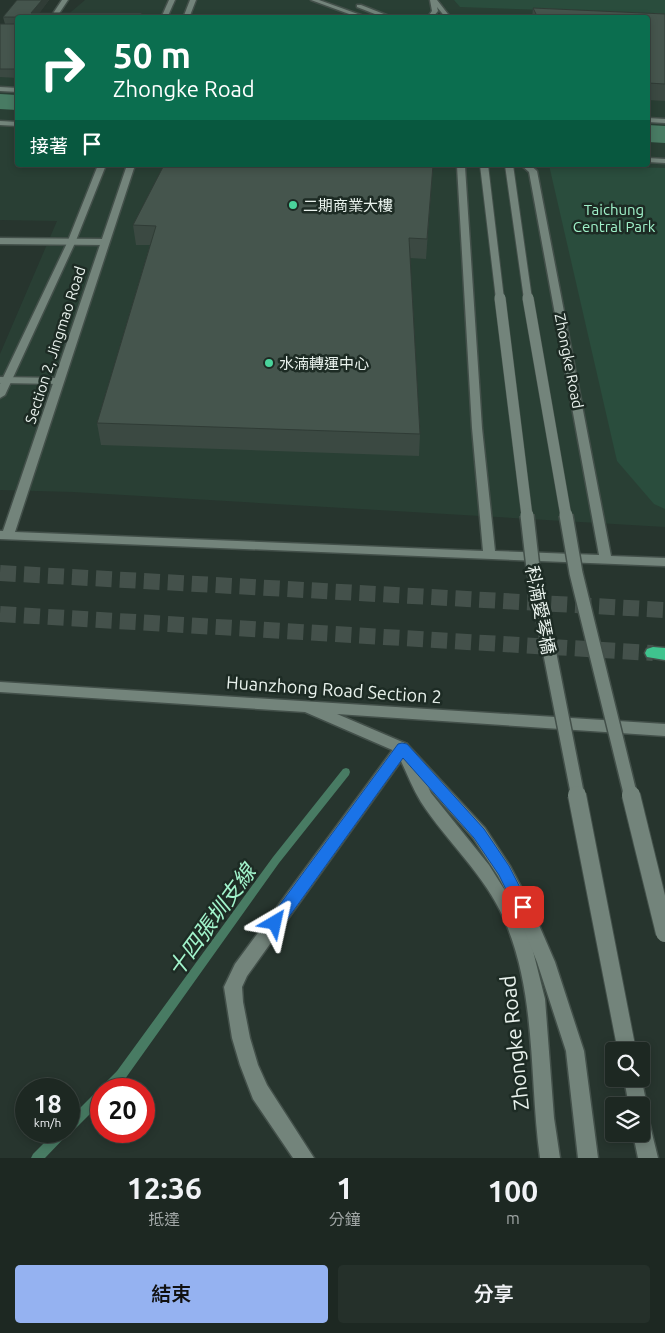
<!DOCTYPE html>
<html lang="zh-TW">
<head>
<meta charset="utf-8">
<style>
  :root { --surface:#1d2822; --page:#25302a; --text:#f1f3f6; --muted:#a0a6a5; --line:#3b4440; --accent:#95b2f1 }
  body { margin:0; font-family:Ubuntu,"Noto Sans TC",sans-serif; background:var(--page); color:var(--text); height:100vh; display:flex; flex-direction:column; font-size:19px; white-space:nowrap }
  * { box-sizing:border-box; margin:0 }
  p { font-size:16px; color:var(--muted) }
  .icon { flex:none; width:28px; height:28px; fill:none; stroke:currentColor; stroke-width:2; stroke-linecap:round; stroke-linejoin:round }
  .map { position:relative; height:1158px; overflow:hidden }
  .panel { display:flex; flex-direction:column; background:var(--surface); flex:1 }
  .panel>* { flex:none }
  .hud { position:absolute; left:15px; top:15px; width:635px; height:152px; border-radius:5px; box-shadow:0 2px 8px #0003,0 0 0 1px var(--line); background:#0b6e4f; color:#fff; overflow:hidden }
  .buttons { position:absolute; left:605px; top:1042px; display:grid; gap:10px }
  .buttons a { display:grid; place-items:center; width:45px; height:45px; border-radius:5px; background:var(--surface); box-shadow:0 2px 8px #0003,0 0 0 1px var(--line); font-size:25px }
  .speed { position:absolute; left:15px; top:1078px; display:flex; gap:10px; font-size:25px; font-weight:700; text-align:center }
  .speed>* { display:grid; place-content:center; width:65px; height:65px; border-radius:50%; background:var(--surface); box-shadow:0 2px 8px #0003,0 0 0 1px var(--line); line-height:1 }
  .speed small { font-size:12px; font-weight:400 }
  .speed .limit { border:8px solid #d22; background:#fff; color:#111 }
  .pin { position:absolute; display:grid; place-items:center; width:42px; height:42px; color:#fff; margin:-21px; border-radius:10px; box-shadow:0 2px 8px #0006 }
  .me { position:absolute; width:55px; margin:-28px; rotate:36deg; stroke-linejoin:round; filter:drop-shadow(0 0 4px #0008) }
  .turn { display:flex; align-items:center; gap:18px; height:105px; padding:0 15px; font-size:22px }
  .turn .icon { width:65px; height:65px; stroke-width:2.5 }
  .turn b { display:block; font-size:35px; line-height:42px }
  .then { display:flex; align-items:center; height:48px; padding:0 15px; background:#0003; gap:10px; font-size:19px }
  .eta { display:flex; justify-content:space-evenly; align-items:center; height:85px; text-align:center }
  .eta b { font-size:30px; font-weight:600; line-height:35px }
  .button { display:flex; gap:10px; margin-top:auto; padding:10px 15px }
  .button a { flex:1; height:58px; border-radius:5px; background:var(--accent); color:#111; font-size:20px; font-weight:600; line-height:58px; text-align:center }
  .button a+a { background:var(--page); color:var(--text) }
  .map>svg:first-child { display:block }
  .built { fill:#293f34 }
  .green { fill:#2a4d3d }
  .water { fill:#487b63 }
  .lines { fill:none; stroke-linecap:round; stroke-linejoin:round }
  .stream { fill:#487b63; fill-rule:evenodd }
  .highway-tunnel { stroke:#44514b; stroke-width:16; stroke-dasharray:16 8; stroke-linecap:butt }
  .lane-casing { stroke:#43504a; stroke-width:3 }
  .street-casing { stroke:#43504a; stroke-width:3 }
  .secondary-casing { stroke:#43504a; stroke-width:3 }
  .highway-casing { stroke:#43504a; stroke-width:3 }
  .lane { fill:#73847b; fill-rule:evenodd }
  .street { fill:#73847b; fill-rule:evenodd }
  .secondary { fill:#73847b; fill-rule:evenodd }
  .highway { fill:#3fc38e; fill-rule:evenodd }
  .secondary-bridge-far3-casing { stroke:#43504a; stroke-width:10; stroke-linecap:butt }
  .secondary-bridge-far2-casing { stroke:#43504a; stroke-width:12; stroke-linecap:butt }
  .secondary-bridge-far1-casing { stroke:#43504a; stroke-width:16; stroke-linecap:butt }
  .secondary-bridge-casing { stroke:#43504a; stroke-width:20; stroke-linecap:butt }
  .secondary-bridge-far3 { stroke:#73847b; stroke-width:8 }
  .secondary-bridge-far2 { stroke:#73847b; stroke-width:11 }
  .secondary-bridge-far1 { stroke:#73847b; stroke-width:13 }
  .secondary-bridge { stroke:#73847b; stroke-width:18 }
  .wall { fill:#3b4942 }
  .shaded-wall { fill:#303c36 }
  .building { fill:#45554d; stroke:#303c36 }
  .route { fill:#1a73e8; stroke:#114b97 }
  .poi-dot { fill:#4ad49c; stroke:#1d2b24; stroke-width:2 }
  .labels { text-anchor:middle; dominant-baseline:central; stroke-width:5; stroke-linejoin:round; paint-order:stroke }
  .far-poi-label { font-size:15px; fill:#e9f2ed; stroke:#1d2b24; text-anchor:start }
  .far-park-label { font-size:15px; fill:#a0f2ca; stroke:#1d2b24 }
  .far-street-label { font-size:15px; fill:#e9f2ed; stroke:#1d2b24 }
  .street-label { font-size:18px; fill:#e9f2ed; stroke:#1d2b24 }
  .near-street-label { font-size:21px; fill:#e9f2ed; stroke:#1d2b24 }
  .near-water-label { font-size:22px; font-style:italic; fill:#a2f4cc; stroke:#1d2b24 }
</style>
</head>
<body>
<div class="map">
<svg width="665" height="1158" viewBox="0 0 665 1158">
  <rect width="100%" height="100%" fill="#27352e"/>
  <polygon class="built" points="85,0 665,0 665,527 73,492 0,490 0,354 57,221 0,220 0,31 17,31 18,165 648,165 648,18 65,17"/>
  <g class="green">
    <polygon points="454,0 665,0 665,14 460,7"/>
    <polygon points="549,165 665,168 665,509 654,504 617,461"/>
  </g>
  <g class="water">
    <polygon points="0,94 17,95 17,110 0,109"/>
    <polygon points="648,125 665,126 665,143 648,142"/>
  </g>
  <g class="lines">
    <g class="stream">
      <polygon points="346,768 349,769 350,772 349,775 279,863 125,1079 115,1089 101,1089 103,1085 117,1071 273,857 343,769"/>
      <polygon points="101,1089 101,1103 73,1131 69,1133 45,1158 31,1158 33,1154 56,1131 69,1131 69,1119 97,1091"/>
    </g>
    <g class="highway-tunnel">
      <polyline points="0,573 665,610"/>
      <polyline points="0,614 653,653"/>
    </g>
    <g class="lane-casing">
      <path id="lane" d="M402,742L407,744L431,793L489,865L516,908L532,947L545,999L554,1118L560,1158H540C529,1079 537,994 504,919C485,875 447,842 421,802C413,789 407,774 401,761L247,976L242,987L243,1002L250,1038L258,1065L267,1085L314,1158H293L253,1099L240,1065L232,1038L224,987L235,964L397,744Z"/>
    </g>
    <g class="street-casing">
      <g id="street">
        <polygon points="62,0 68,0 56,18 50,18"/>
        <polygon points="0,121 18,122 18,126 0,125"/>
        <polygon points="648,158 665,159 665,163 648,162"/>
        <polygon points="0,238 105,239 109,242 105,245 0,244"/>
        <polygon points="0,377 59,378 64,381 59,384 0,383"/>
      </g>
    </g>
    <g class="secondary-casing">
      <g id="secondary">
        <polygon points="169,0 175,0 167,18 161,18"/>
        <polygon points="190,0 196,0 189,18 183,18"/>
        <polygon points="311,0 319,0 369,18 360,18"/>
        <polygon points="430,0 437,0 451,18 446,18 437,7 438,11 432,18 427,18 432,11"/>
        <polygon points="357,5 361,5 394,18 385,18 357,7"/>
        <polygon points="0,87 18,88 18,92 0,91"/>
        <polygon points="648,118 665,119 665,123 648,122"/>
        <polygon points="98,165 106,165 75,243 5,395 0,398 0,384 67,243"/>
        <polygon points="127,165 135,165 15,532 483,551 472,428 457,166 467,165 465,167 482,428 495,551 599,555 529,172 521,165 530,165 537,171 611,556 665,558 665,566 0,539 0,531 3,531"/>
        <polygon points="0,682 665,724 665,736 337,714 407,744 485,828 510,866 529,902 555,962 584,1051 598,1158 578,1158 566,1051 537,962 516,910 498,876 473,838 397,752 305,712 0,692"/>
        <polygon points="641,1076 647,1106 645,1113 641,1114 641,1106 629,1106 624,1079 641,1079"/>
        <polygon points="641,1115 648,1117 658,1158 638,1158 633,1134 641,1134"/>
      </g>
    </g>
    <g class="highway-casing">
      <polygon id="highway" points="653,647 665,648 665,660 647,657 645,653 647,649"/>
    </g>
    <use href="#lane" class="lane"/>
    <use href="#street" class="street"/>
    <use href="#secondary" class="secondary"/>
    <use href="#highway" class="highway"/>
    <g class="secondary-bridge-far3-casing">
      <g id="secondary-bridge-far3">
        <polyline points="484,165 500,299"/>
        <polyline points="509,165 528,299"/>
      </g>
    </g>
    <g class="secondary-bridge-far2-casing">
      <g id="secondary-bridge-far2">
        <polyline points="500,298 527,516"/>
        <polyline points="528,298 566,516"/>
      </g>
    </g>
    <g class="secondary-bridge-far1-casing">
      <g id="secondary-bridge-far1">
        <polyline points="527,515 533,568 578,797"/>
        <polyline points="566,515 576,573 631,797"/>
      </g>
    </g>
    <g class="secondary-bridge-casing">
      <g id="secondary-bridge">
        <polyline points="577,795 627,1051"/>
        <polyline points="631,795 665,933"/>
      </g>
    </g>
    <use href="#secondary-bridge-far3" class="secondary-bridge-far3"/>
    <use href="#secondary-bridge-far2" class="secondary-bridge-far2"/>
    <use href="#secondary-bridge-far1" class="secondary-bridge-far1"/>
    <use href="#secondary-bridge" class="secondary-bridge"/>
  </g>
  <g class="wall">
    <polygon points="17,0 49,0 39,13 18,18 18,78 0,77 0,24 5,24 3,17"/>
    <polygon points="533,8 665,14 665,101 648,100 648,18 532,18"/>
    <polygon points="433,165 426,259 410,258 420,434 419,456 101,445 97,423 150,245 136,245 133,225"/>
  </g>
  <polygon class="shaded-wall" points="42,0 49,0 36,18 31,13"/>
  <g class="building">
    <polygon points="17,0 42,0 31,13 142,13 140,18 3,17"/>
    <polygon points="533,8 665,14 665,84 648,83 648,18 538,18"/>
    <rect x="0" y="24" width="18" height="45"/>
    <polygon points="164,165 433,165 427,239 409,238 420,434 97,423 156,226 133,225"/>
  </g>
  <polygon class="route" points="402,743 407,744 484,829 509,866 530,907 528,912 523,913 517,912 499,875 474,838 403,758 281,928 275,930 270,928 268,923 270,918 398,744"/>
  <g class="poi-dot">
    <circle cx="293" cy="205" r="5"/>
    <circle cx="269" cy="363" r="5"/>
  </g>
  <g class="labels">
    <g class="far-poi-label">
      <text x="303" y="205">二期商業大樓</text>
      <text x="279" y="363">水湳轉運中心</text>
    </g>
    <g class="far-park-label">
      <text x="614" y="209">Taichung<tspan x="614" dy="17">Central Park</tspan></text>
    </g>
    <g class="far-street-label">
      <text transform="translate(55 345) rotate(-72)">Section 2, Jingmao Road</text>
      <text transform="translate(569 361) rotate(79)">Zhongke Road</text>
    </g>
    <g class="street-label">
      <text transform="translate(541 610) rotate(79)">科湳愛琴橋</text>
      <text transform="translate(334 689) rotate(4)">Huanzhong Road Section 2</text>
    </g>
    <g class="near-street-label">
      <text transform="translate(514 1043) rotate(-96)">Zhongke Road</text>
    </g>
    <g class="near-water-label">
      <text transform="translate(211 920) rotate(-54)">十四張圳支線</text>
    </g>
  </g>
</svg>
<div class="buttons">
<a><svg class="icon" aria-label="search" viewBox="0 0 24 24"><circle cx="10" cy="10" r="6"/><path d="M15 15l6 6"/></svg></a>
<a><svg class="icon" aria-label="layers" viewBox="0 0 24 24"><path d="M12 4l9 5-9 5-9-5zM3 14l9 5 9-5"/></svg></a>
</div>
<div class="speed"><div>18<small>km/h</small></div><div class="limit">20</div></div>
<div class="pin" style="left:523px;top:907px;background:#d93025"><svg class="icon" aria-label="arrive" viewBox="0 0 24 24"><path d="M6 21V4h12l-3 4 3 4H6"/></svg></div>
<svg class="me" style="left:275px;top:923px" viewBox="-20 -20 40 40"><path d="M0-17L14 15 0 8-14 15z" fill="#1a73e8" stroke="#fff" stroke-width="4"/></svg>
<div class="hud">
<div class="turn"><svg class="icon" aria-label="right" viewBox="0 0 24 24"><path d="M7 20v-9h11M14 6l5 5-5 5"/></svg><div><b>50 m</b>Zhongke Road</div></div>
<div class="then">接著<svg class="icon" aria-label="arrive" viewBox="0 0 24 24"><path d="M6 21V4h12l-3 4 3 4H6"/></svg></div>
</div>
</div>
<section class="panel">
<div class="eta">
<div><b>12:36</b><p>抵達</p></div>
<div><b>1</b><p>分鐘</p></div>
<div><b>100</b><p>m</p></div>
</div>
<div class="button"><a>結束</a><a>分享</a></div>
</section>
</body>
</html>
